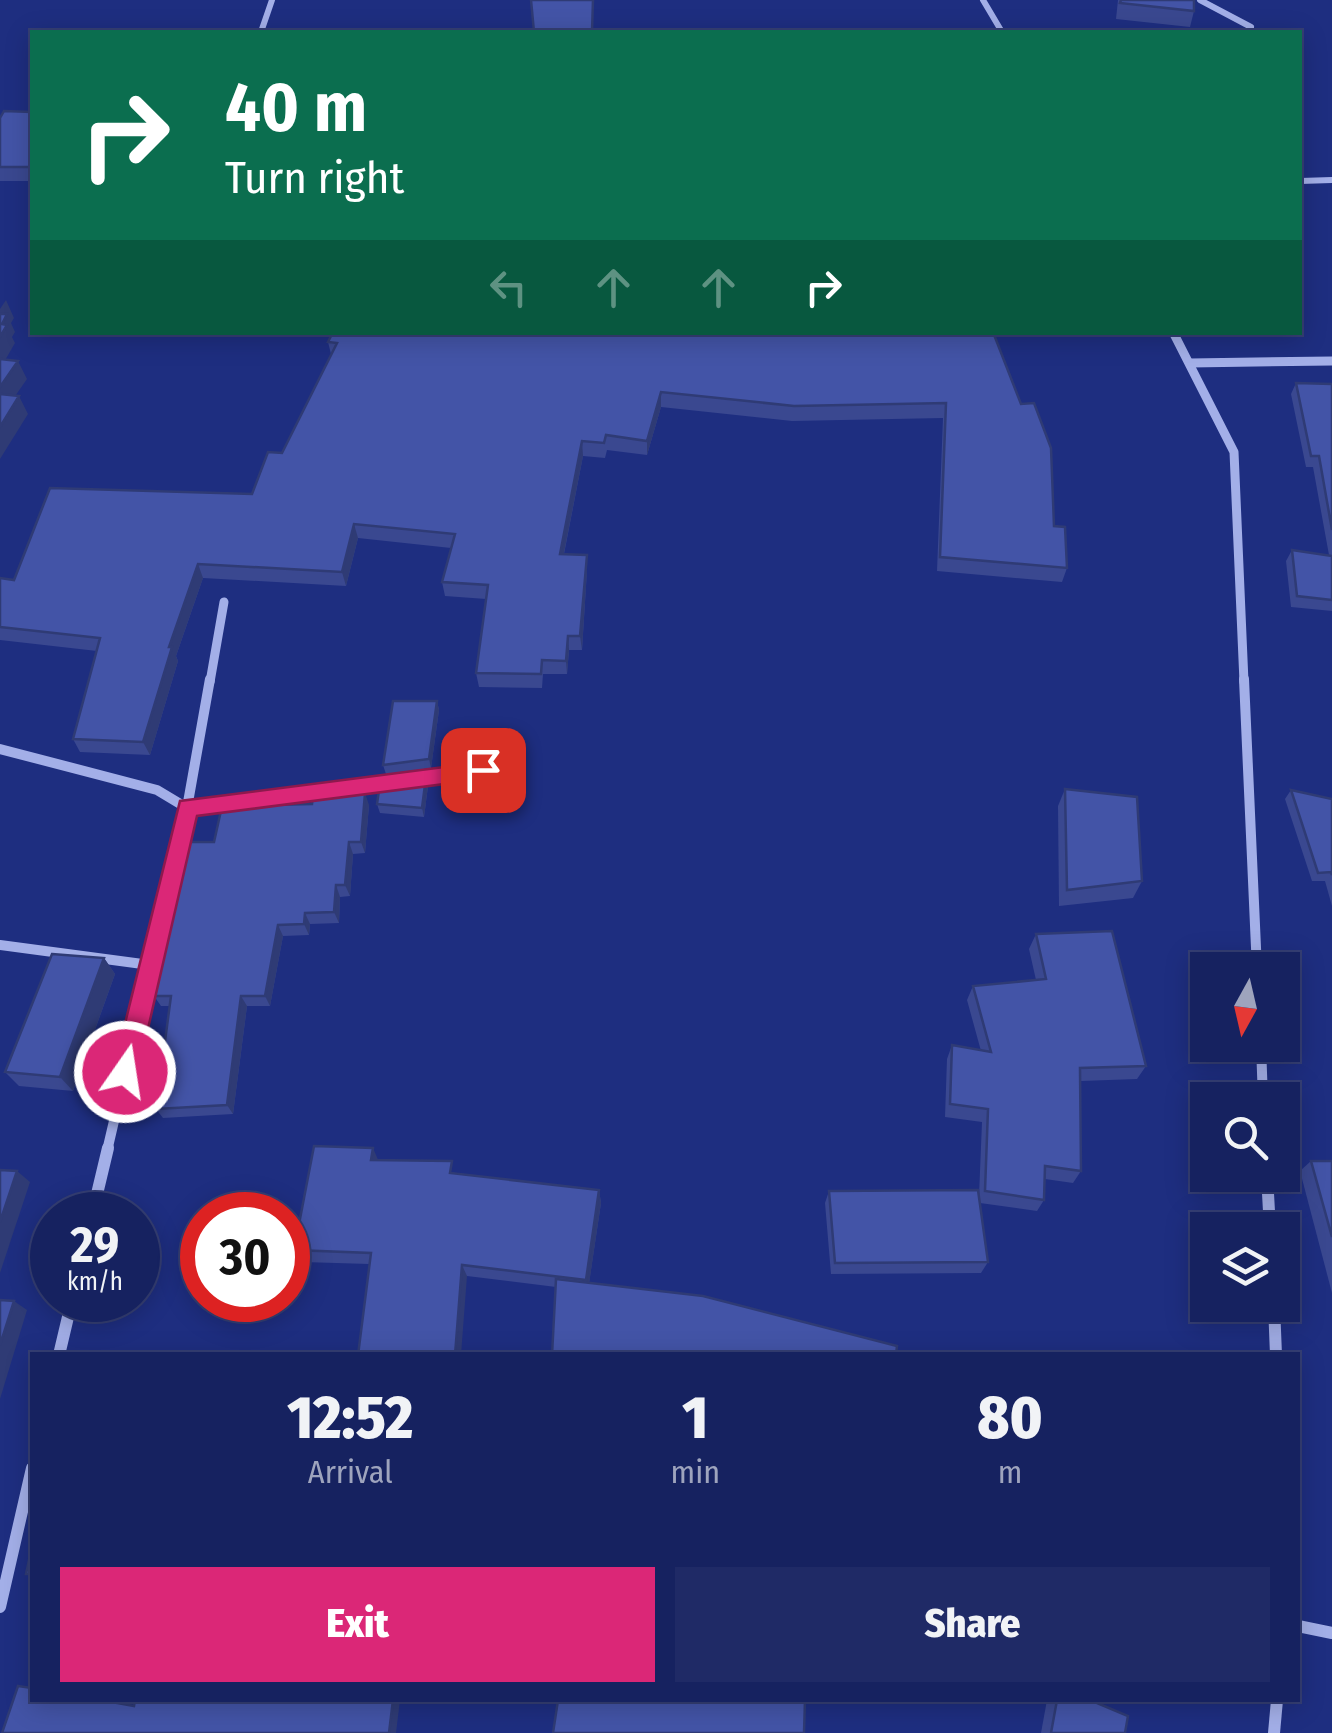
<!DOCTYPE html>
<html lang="en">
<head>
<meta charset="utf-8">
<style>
  :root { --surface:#162260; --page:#1f2a66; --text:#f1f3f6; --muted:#9ea4bd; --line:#353f75; --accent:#db2777 }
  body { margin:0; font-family:"Fira Sans Condensed",sans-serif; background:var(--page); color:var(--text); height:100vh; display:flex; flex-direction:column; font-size:38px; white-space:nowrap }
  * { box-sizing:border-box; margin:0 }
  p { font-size:32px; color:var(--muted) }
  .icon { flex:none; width:55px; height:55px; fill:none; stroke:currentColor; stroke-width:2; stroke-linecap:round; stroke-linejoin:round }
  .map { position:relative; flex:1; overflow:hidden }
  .drawer { position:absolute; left:30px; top:1352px; width:1270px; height:350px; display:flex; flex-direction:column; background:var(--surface); border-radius:0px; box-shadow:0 5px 25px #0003,0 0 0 2px var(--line) }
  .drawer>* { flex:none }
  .hud { position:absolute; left:30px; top:30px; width:1272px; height:305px; border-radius:0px; box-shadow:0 5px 25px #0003,0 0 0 2px var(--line); background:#0b6e4f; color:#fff; overflow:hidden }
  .needle { width:65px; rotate:188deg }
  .fabs { position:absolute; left:1190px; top:952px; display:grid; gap:20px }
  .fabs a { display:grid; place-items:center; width:110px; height:110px; border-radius:0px; background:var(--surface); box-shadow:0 5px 25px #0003,0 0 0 2px var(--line); font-size:50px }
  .speed { position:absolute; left:30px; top:1192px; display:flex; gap:20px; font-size:50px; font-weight:700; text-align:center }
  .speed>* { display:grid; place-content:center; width:130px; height:130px; border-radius:50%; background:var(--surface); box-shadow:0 5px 25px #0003,0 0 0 2px var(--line); line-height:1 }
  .speed small { font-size:25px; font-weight:400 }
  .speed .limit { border:15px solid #d22; background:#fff; color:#111 }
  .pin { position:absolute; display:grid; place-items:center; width:85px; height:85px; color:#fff; margin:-42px; border-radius:20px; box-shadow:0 5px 15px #0006 }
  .me { position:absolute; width:110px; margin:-55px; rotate:13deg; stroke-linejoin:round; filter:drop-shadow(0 0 8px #0008) }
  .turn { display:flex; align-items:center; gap:35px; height:210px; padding:0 30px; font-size:45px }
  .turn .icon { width:130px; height:130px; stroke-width:2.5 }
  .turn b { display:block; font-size:70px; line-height:85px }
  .lanes { display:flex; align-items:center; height:95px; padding:0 30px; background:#0003; justify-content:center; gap:50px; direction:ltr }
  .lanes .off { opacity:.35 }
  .eta { display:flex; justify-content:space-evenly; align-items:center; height:170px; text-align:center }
  .eta b { font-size:60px; font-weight:800; line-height:70px }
  .cta { display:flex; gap:20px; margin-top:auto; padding:20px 30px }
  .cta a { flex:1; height:115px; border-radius:0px; background:var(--accent); color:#fff; font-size:40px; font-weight:800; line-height:115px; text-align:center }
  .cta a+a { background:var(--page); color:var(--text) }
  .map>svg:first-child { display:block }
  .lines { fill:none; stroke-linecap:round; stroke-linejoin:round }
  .minor-far3 { stroke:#a3afe8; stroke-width:6 }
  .minor-far2 { stroke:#a3afe8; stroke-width:9 }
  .minor-far1 { stroke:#a3afe8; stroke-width:10 }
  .minor { stroke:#a3afe8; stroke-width:12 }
  .wall { fill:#3a4890 }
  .shaded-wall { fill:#2f3b75 }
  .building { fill:#4354a7; stroke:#2f3b75; stroke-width:2.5 }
  .route { fill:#db2777; stroke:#8e194d; stroke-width:2.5 }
</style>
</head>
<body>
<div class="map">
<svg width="1332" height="1733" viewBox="0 0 1332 1733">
  <rect width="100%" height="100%" fill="#1e2e80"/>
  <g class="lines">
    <g class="minor-far3">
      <polyline points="983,0 1002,32"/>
      <polyline points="1200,0 1251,27"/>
      <polyline points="261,32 272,0"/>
      <polyline points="1300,181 1332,180"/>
    </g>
    <g class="minor-far2">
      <polyline points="1173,332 1234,452 1244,682"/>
      <polyline points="1190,363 1332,361"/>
      <polyline points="210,682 224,602"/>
    </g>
    <g class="minor-far1">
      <polyline points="210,679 187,808 392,782"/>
      <polyline points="1244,679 1257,970"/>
      <polyline points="0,749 157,790 187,808 107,1151"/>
      <polyline points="414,779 483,770"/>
      <polyline points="0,945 150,965"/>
      <polyline points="1261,1045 1263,1100"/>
    </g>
    <g class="minor">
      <polyline points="1267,1175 1270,1230"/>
      <polyline points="92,1215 108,1148"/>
      <polyline points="1274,1305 1276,1355"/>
      <polyline points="59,1355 72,1300"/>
      <polyline points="0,1607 32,1468"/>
      <polyline points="1298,1626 1332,1633"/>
      <polyline points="1274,1733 1277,1700"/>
    </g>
  </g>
  <g class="wall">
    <polygon points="1118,0 1194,0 1194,11 1190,27 1116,19"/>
    <polygon points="32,112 32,181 0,181 0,118"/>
    <polygon points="333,332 1022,332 1021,334 994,335 1067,568 1062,582 937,571 943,418 792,421 661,407 647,455 607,450 605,458 583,456 564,554 587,555 587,570 582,650 569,650 567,674 543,674 542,688 479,687 476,673 486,599 445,596 442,582 451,548 358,538 346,586 203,578 176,656 178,661 150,755 80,752 73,739 97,651 0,640 0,578 14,580 252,494 282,453 331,354 328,342"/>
    <polygon points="1296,383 1332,384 1332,611 1291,607 1286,561 1292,550 1329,555 1313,467 1306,467 1291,394"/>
    <polygon points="437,701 439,710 431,768 386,774 383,765"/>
    <polygon points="428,786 424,817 380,813 377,804"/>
    <polygon points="1065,789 1142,881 1133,898 1059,906 1058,806"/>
    <polygon points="1291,790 1332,799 1332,906 1325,881 1312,881 1285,799"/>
    <polygon points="312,804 369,805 365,853 353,854 350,896 340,897 339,923 310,924 309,935 283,936 270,1006 247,1006 233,1114 163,1118 156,1109 170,1006 161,1006 154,996 214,842"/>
    <polygon points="1036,934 1146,1066 1137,1079 1081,1081 1081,1171 1073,1183 1045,1179 1044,1200 1037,1211 980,1203 988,1262 981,1273 831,1274 825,1203 829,1191 979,1196 982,1122 945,1117 947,1059 952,1045 981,1051 967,1000 973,986 1036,980 1029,949"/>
    <polygon points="104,958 115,974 73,1091 19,1086 5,1072"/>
    <polygon points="379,1160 456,1173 599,1190 601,1203 589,1283 556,1287 369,1264 303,1262 294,1250"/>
    <polygon points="1311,1161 1332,1161 1332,1293 1300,1171"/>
    <polygon points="1047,1700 1090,1700 1125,1733 1041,1733"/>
  </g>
  <g class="shaded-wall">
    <polygon points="6,300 14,318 11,323 15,332 12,337 15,343 0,369 0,309"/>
    <polygon points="18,361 27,379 4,412 0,403 0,387"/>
    <polygon points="661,392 661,407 647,455 647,441"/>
    <polygon points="19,396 28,414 0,459 0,427"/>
    <polygon points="582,441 583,456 561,568 560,554"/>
    <polygon points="354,524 358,538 346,586 342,572"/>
    <polygon points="587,555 587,570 582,650 580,636"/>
    <polygon points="198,564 203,578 176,656 178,661 150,755 143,742 169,647"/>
    <polygon points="568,636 569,650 567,674 566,661"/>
    <polygon points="437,701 439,710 431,768 429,759"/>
    <polygon points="426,777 428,786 424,817 422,808"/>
    <polygon points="365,793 369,805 365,853 361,842"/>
    <polygon points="349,842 353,854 350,896 345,885"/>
    <polygon points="336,885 340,897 339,923 334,912"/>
    <polygon points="305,913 310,924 309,935 304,924"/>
    <polygon points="278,925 283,936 270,1006 265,996"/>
    <polygon points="104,958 115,974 73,1091 60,1077"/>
    <polygon points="241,996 247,1006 233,1114 227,1105"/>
    <polygon points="373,1148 379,1162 371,1160"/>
    <polygon points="17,1171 30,1182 0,1273 0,1222"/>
    <polygon points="599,1190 601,1203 588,1291 586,1280"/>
    <polygon points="462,1265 467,1276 461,1355 455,1355"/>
    <polygon points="14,1301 27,1310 0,1399 0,1345"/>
    <polygon points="393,1700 400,1700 396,1733 389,1733"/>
  </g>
  <g class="building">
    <polygon points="531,0 593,0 592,32 534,32"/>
    <polygon points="1121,0 1194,0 1194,11 1120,3"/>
    <polygon points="4,111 32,112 32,167 0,167 0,118"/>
    <polygon points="0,314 7,314 2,324 7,325 0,337"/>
    <polygon points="333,332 993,332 1021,404 1034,403 1051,448 1054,526 1065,527 1067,568 940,557 946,403 794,406 661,392 647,441 606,435 604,443 582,441 560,554 587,555 580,636 568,636 566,661 542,660 541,674 476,673 488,585 442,582 455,534 354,524 342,572 198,564 169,647 172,647 143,742 73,739 100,638 0,627 0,578 14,580 50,488 252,494 268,452 282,453 337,343 328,342"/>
    <polygon points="0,359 18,361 0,387"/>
    <polygon points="1296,383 1332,384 1332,530 1319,456 1311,456"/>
    <polygon points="0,394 19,396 0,427"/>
    <polygon points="1292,550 1332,556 1332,600 1297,596"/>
    <polygon points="393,701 437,701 429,759 383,765"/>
    <polygon points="426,777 422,808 377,804 380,783"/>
    <polygon points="1065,789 1137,797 1142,881 1067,890"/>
    <polygon points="1291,790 1332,799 1332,875 1331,872 1318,873"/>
    <polygon points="365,793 361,842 349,842 345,885 336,885 334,912 305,913 304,924 278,925 265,996 241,996 227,1105 156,1109 171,996 154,996 186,842 214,842 222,806 312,804 313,795"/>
    <polygon points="1112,931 1146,1066 1080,1068 1081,1171 1045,1166 1044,1200 985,1191 988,1109 950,1104 952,1045 991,1052 973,986 1046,979 1036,934"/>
    <polygon points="52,954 104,958 60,1077 5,1072"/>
    <polygon points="314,1146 373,1148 371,1160 452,1161 450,1173 599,1190 586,1280 462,1265 455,1355 358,1355 371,1253 294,1250"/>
    <polygon points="1311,1161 1332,1161 1332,1237"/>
    <polygon points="0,1170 17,1171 0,1222"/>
    <polygon points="978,1190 988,1262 835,1263 829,1191"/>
    <polygon points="556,1279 703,1296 897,1346 896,1355 552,1355"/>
    <polygon points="0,1300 14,1301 0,1345"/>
    <polygon points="32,1546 32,1574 26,1574"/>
    <polygon points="18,1686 32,1688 32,1700 101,1700 134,1706 135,1700 393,1700 389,1733 2,1733"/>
    <polygon points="558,1700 805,1700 804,1733 553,1733"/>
    <polygon points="1057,1700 1090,1700 1128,1716 1125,1733 1051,1733"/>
  </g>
  <polygon class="route" points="483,762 494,770 483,779 197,816 138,1072 134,1080 125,1084 116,1080 113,1072 180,801"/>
</svg>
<div class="fabs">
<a><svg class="needle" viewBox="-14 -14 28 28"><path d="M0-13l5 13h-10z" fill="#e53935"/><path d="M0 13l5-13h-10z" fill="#9ea4bd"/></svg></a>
<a><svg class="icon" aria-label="search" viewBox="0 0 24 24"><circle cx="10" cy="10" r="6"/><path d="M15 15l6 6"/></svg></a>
<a><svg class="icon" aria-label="layers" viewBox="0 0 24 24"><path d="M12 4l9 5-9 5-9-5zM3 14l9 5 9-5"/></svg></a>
</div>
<div class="speed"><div>29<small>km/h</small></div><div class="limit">30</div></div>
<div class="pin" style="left:483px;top:770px;background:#d93025"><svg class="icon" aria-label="arrive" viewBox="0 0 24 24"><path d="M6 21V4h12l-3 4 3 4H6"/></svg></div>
<svg class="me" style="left:125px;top:1072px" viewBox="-20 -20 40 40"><circle r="17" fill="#db2777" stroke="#fff" stroke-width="3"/><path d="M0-11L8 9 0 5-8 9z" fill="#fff"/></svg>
<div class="hud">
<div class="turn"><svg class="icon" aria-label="right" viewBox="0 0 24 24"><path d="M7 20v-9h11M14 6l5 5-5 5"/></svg><div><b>40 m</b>Turn right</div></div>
<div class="lanes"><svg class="icon off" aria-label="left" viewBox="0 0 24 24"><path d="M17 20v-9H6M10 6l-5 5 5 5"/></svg><svg class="icon off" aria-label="ahead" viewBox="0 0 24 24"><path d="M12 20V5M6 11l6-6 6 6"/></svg><svg class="icon off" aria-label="ahead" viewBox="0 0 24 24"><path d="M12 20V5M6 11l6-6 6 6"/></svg><svg class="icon" aria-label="right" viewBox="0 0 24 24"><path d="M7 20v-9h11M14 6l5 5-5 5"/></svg></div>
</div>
<section class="drawer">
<div class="eta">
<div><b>12:52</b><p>Arrival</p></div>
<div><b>1</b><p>min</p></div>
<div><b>80</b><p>m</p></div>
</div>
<div class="cta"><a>Exit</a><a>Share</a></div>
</section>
</div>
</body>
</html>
